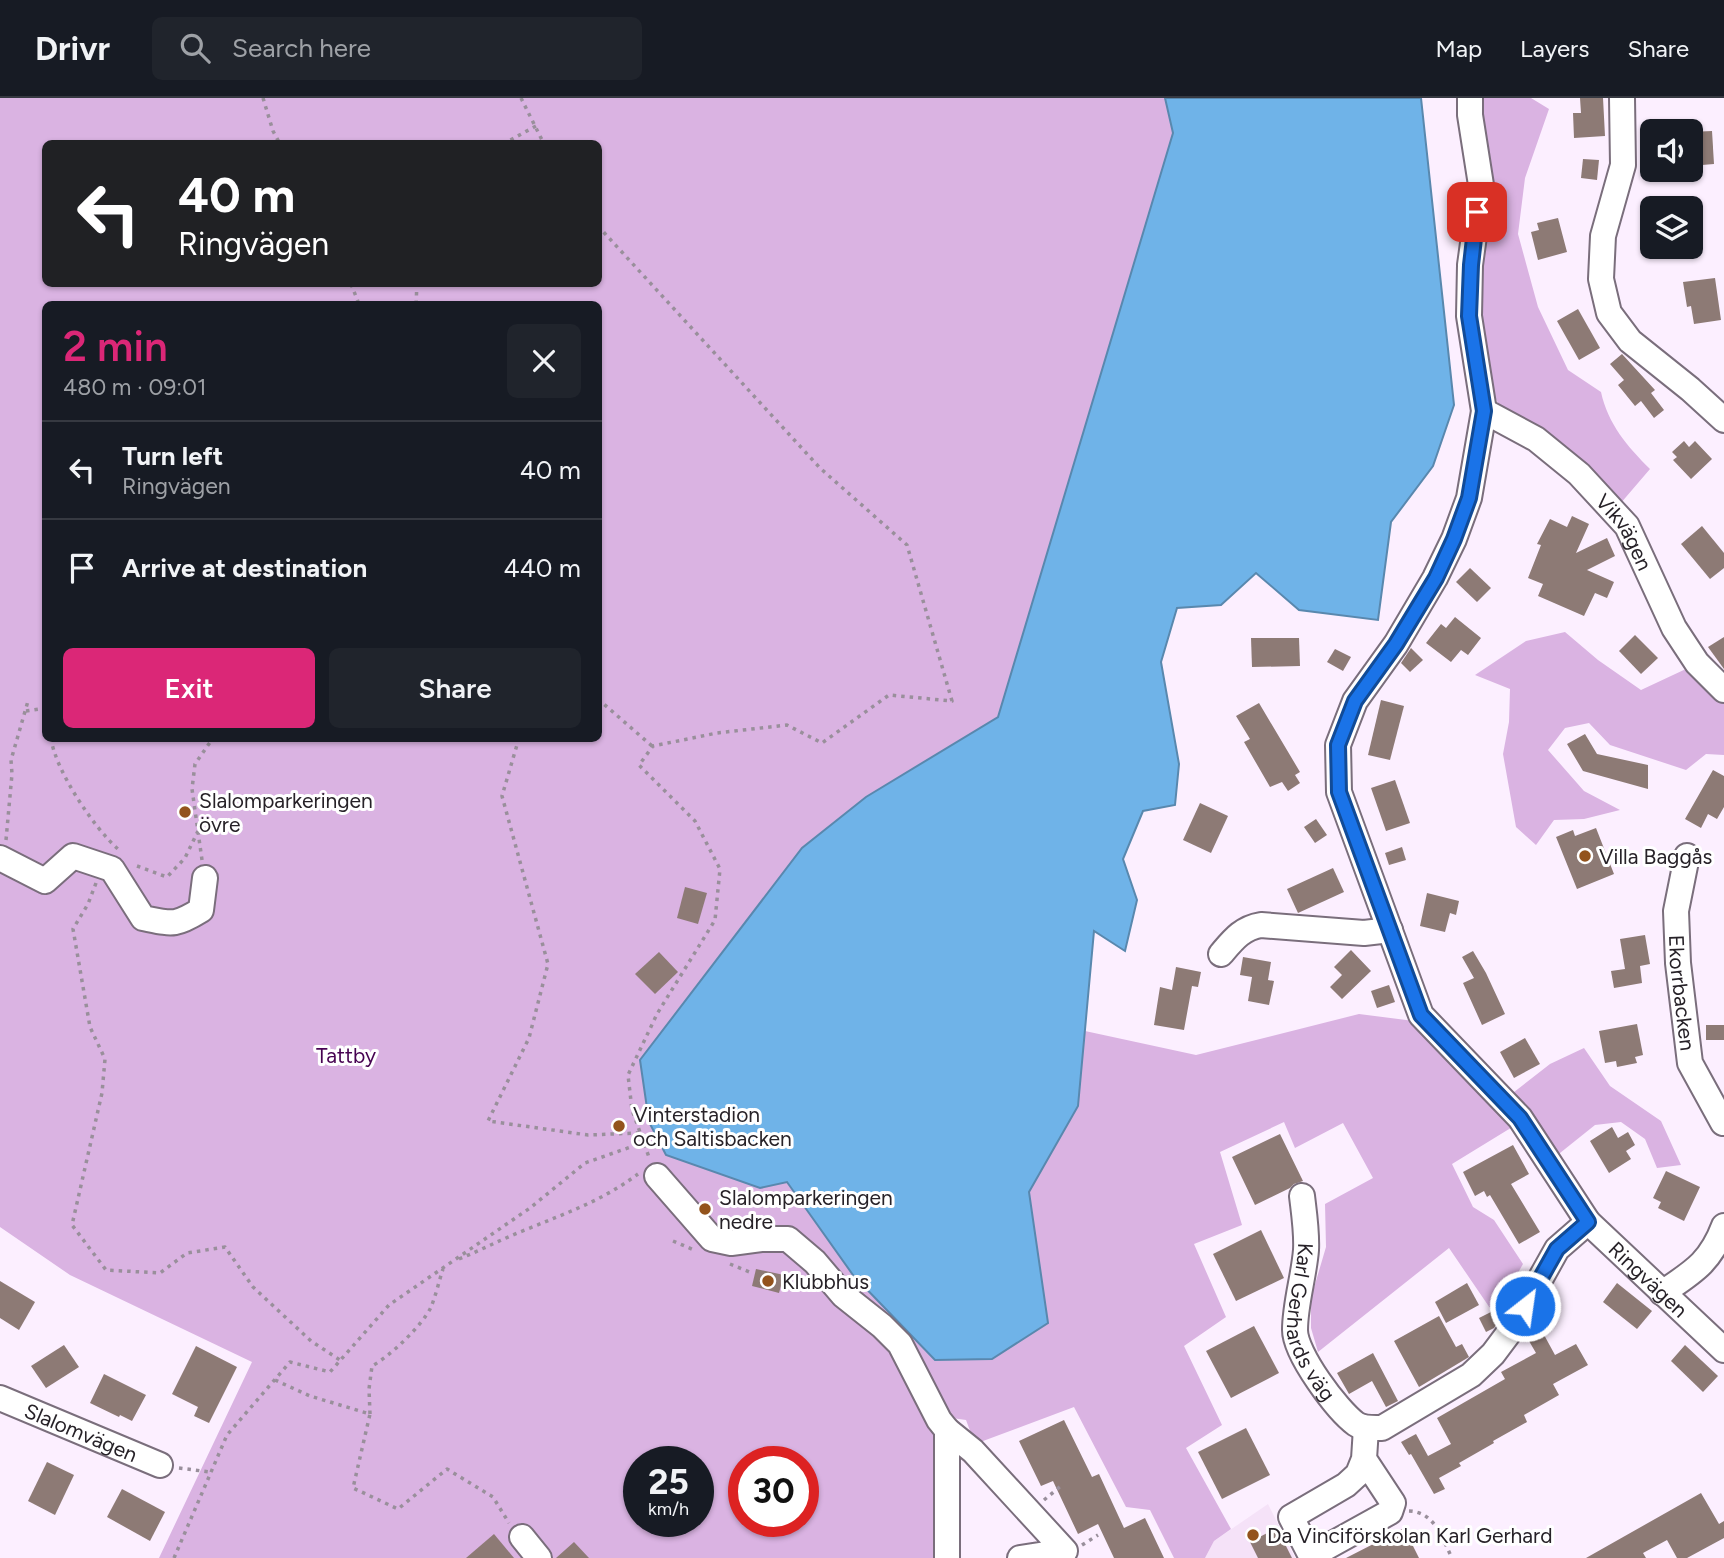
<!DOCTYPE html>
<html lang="en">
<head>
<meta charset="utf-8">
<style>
  :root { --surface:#171b24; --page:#20242c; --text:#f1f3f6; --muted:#9ea1a6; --line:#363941; --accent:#db2777 }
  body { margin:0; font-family:Figtree,sans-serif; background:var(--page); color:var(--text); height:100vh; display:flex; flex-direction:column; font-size:26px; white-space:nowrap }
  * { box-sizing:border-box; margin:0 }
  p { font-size:23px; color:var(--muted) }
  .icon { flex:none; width:38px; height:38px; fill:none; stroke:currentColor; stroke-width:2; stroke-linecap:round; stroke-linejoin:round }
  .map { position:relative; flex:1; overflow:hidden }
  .details { position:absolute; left:42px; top:203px; width:560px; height:441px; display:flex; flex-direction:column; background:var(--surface); border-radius:10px; box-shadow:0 2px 5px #0004 }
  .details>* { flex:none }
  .guide { position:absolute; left:42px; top:42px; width:560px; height:147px; border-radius:10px; box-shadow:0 2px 5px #0004; background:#202124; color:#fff; overflow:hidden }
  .fabs { position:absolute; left:1640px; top:21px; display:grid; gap:14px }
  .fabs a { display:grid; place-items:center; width:63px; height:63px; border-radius:10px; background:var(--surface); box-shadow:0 2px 5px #0004; font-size:35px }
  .speed { position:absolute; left:623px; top:1348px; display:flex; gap:14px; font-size:35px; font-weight:700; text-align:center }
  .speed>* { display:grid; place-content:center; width:91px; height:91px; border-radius:50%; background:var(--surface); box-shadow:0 2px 5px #0004; line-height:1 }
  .speed small { font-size:18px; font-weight:400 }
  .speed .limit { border:10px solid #d22; background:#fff; color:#111 }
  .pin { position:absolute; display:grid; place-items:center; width:60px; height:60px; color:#fff; margin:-30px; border-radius:14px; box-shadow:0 4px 10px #0006 }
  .me { position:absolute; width:77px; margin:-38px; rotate:30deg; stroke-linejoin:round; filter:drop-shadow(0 0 5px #0008) }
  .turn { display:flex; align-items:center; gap:24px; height:147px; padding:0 21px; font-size:32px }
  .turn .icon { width:91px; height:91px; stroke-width:2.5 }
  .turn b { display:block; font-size:49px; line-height:60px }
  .round { display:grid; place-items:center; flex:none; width:74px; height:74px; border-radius:10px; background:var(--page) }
  .head { display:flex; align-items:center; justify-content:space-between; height:119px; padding:0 21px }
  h1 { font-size:42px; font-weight:600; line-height:52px; color:var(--accent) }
  .button { display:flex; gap:14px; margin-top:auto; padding:14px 21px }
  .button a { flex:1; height:80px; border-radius:10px; background:var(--accent); color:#fff; font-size:28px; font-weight:600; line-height:80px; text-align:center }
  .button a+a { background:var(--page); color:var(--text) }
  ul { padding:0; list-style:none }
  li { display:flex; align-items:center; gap:21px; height:98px; padding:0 21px; border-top:2px solid var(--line) }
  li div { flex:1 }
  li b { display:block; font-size:26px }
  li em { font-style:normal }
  header { display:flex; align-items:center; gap:42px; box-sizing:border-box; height:98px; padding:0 35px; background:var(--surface); border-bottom:2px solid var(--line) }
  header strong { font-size:33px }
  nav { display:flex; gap:38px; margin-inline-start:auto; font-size:24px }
  .search { width:490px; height:63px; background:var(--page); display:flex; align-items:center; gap:18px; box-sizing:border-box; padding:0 24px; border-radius:10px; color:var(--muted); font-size:26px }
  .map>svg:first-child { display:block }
  .built { fill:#f5e2f8 }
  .green { fill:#dab3e2; fill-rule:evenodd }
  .water { fill:#6fb3e8; stroke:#5988ae; stroke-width:2 }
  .building { fill:#8d7a75 }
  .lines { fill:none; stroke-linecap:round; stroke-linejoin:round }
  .minor-casing { stroke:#7a6e7c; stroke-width:28 }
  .path { stroke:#998f9b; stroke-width:3.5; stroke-dasharray:3.5 5; stroke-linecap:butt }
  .minor { stroke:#fff; stroke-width:24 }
  .route-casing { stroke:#114b97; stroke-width:18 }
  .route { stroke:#1a73e8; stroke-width:12 }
  .poi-dot { fill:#93531c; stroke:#fff; stroke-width:2.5 }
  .labels { text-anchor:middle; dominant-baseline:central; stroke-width:6; stroke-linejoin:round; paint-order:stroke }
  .street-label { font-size:21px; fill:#272228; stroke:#fff }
  .poi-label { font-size:21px; fill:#272228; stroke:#fff; text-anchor:start }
  .park-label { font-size:21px; fill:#460251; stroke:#fff }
</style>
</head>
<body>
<header>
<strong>Drivr</strong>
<div class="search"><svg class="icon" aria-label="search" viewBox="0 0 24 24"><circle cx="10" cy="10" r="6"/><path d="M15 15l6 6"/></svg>Search here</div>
<nav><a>Map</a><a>Layers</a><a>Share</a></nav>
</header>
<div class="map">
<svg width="1724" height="1460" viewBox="0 0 1724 1460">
  <rect width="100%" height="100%" fill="#fcefff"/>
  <polygon class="built" points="1268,1406 1295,1460 1205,1460 1214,1443"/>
  <g class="green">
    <path d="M0,0H1279L1171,410L939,1262L992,1261L1048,1225L1029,1094L1078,1008L1085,933L1196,957L1359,916L1414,923L1514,1028L1452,1066L1473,1109L1494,1122L1523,1166L1494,1216L1449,1150L1318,1254L1311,1230V1200L1326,1149L1325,1106L1373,1080L1343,1025L1295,1050L1284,1024L1220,1054L1242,1127L1194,1146L1226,1219L1184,1248L1222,1327L1186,1350L1231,1431L1214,1443L1205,1460H1174L1150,1412L1126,1409L1074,1309L975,1346L966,1322L938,1318L941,1460H159L252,1264L70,1177L0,1129ZM46,46H598V186H46ZM46,206H598V640H46ZM639,1363H698V1423H639ZM744,1363H803V1423H744Z"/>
    <path d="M1477,0H1531L1549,11L1525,80L1518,136L1538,209L1568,272L1601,294C1608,326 1627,348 1650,371L1620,406L1502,312L1493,296L1477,209Z"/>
    <polygon points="1565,534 1598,562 1641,592 1688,570 1724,604 1724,657 1706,656 1686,672 1610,647 1589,625 1565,630 1548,652 1584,693 1620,712 1584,721 1554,722 1536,747 1516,729 1503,656 1509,624 1510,591 1475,577 1526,543"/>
    <polygon points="1584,950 1610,988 1661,1023 1681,1067 1657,1070 1645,1041 1621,1024 1595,1027 1555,1059 1509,998 1550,966"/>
  </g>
  <polygon class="water" points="1165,0 1421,0 1454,307 1433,368 1391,424 1378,522 1299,512 1256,475 1221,507 1177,510 1161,564 1179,666 1175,707 1143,713 1123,761 1137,802 1125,853 1094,833 1078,1008 1029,1094 1048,1225 992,1261 935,1262 853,1177 787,1084 760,1090 666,1057 649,1024 640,962 802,750 866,699 998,619 1173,35"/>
  <g class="building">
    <polygon points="1580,0 1603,0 1605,38 1574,40 1573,15 1581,15"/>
    <polygon points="1712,33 1714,66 1690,68 1690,34"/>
    <polygon points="1583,61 1599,62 1597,82 1581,80"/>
    <polygon points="1558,120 1567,154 1538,162 1531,134 1539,132 1537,125"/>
    <polygon points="1715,180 1721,222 1694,226 1691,208 1687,209 1683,184"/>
    <polygon points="1578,211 1600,250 1579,262 1557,223"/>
    <polygon points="1622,256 1655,292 1651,295 1664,312 1654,320 1641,303 1635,308 1618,287 1624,282 1610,266"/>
    <polygon points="1684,343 1689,349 1695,343 1712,361 1691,381 1673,362 1677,359 1672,354"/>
    <polygon points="1572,418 1589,426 1576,455 1607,440 1615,458 1587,472 1614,484 1607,500 1595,495 1584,518 1538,498 1543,486 1528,480 1541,447 1537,446 1550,421 1567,429"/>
    <polygon points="1702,428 1724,455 1724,470 1710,481 1681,446"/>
    <polygon points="1470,470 1491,490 1477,504 1456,484"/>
    <polygon points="1455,519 1481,540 1468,557 1461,552 1451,564 1426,545 1441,526 1446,530"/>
    <polygon points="1635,537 1658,560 1641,576 1619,553"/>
    <polygon points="1724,539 1724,571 1708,549"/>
    <polygon points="1251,540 1299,540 1300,568 1252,569"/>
    <polygon points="1411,550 1423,562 1410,574 1401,565"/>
    <polygon points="1335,551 1351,559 1343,573 1327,564"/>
    <polygon points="1381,602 1404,608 1390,662 1368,657"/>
    <polygon points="1259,605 1300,674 1295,677 1300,685 1288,693 1282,684 1270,689 1244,644 1250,641 1236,618"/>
    <polygon points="1585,636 1597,656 1648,667 1648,691 1583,673 1567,646"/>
    <polygon points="1713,672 1724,678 1724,709 1717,721 1708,716 1701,730 1685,721"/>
    <polygon points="1395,682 1410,725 1386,733 1371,690"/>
    <polygon points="1200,705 1228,718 1211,755 1183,742"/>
    <polygon points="1316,721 1327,737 1315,745 1304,729"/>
    <polygon points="1596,730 1614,776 1577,791 1556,739 1573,732 1575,738"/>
    <polygon points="1402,749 1406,762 1389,767 1385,755"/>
    <polygon points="1333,770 1344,794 1298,815 1287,791"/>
    <polygon points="685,789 707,795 698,826 677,820"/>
    <polygon points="1427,795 1459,803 1456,817 1450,815 1445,834 1420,828"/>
    <polygon points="1645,837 1650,866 1640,868 1642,885 1614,890 1611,873 1625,871 1620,841"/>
    <polygon points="1351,852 1371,873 1342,901 1330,889 1342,877 1334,869"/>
    <polygon points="1473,853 1486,875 1505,916 1482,927 1463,885 1474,880 1462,859"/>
    <polygon points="659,854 678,874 655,896 635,876"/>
    <polygon points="1243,859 1271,864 1268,882 1274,883 1269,907 1248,903 1252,879 1240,877"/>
    <polygon points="1176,869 1201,874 1198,889 1192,888 1184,932 1154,927 1160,889 1172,892"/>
    <polygon points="1389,887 1395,904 1377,910 1371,893"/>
    <polygon points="1637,926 1643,957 1635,959 1637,965 1617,969 1616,963 1605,965 1599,933"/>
    <rect x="1706" y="927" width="18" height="15"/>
    <polygon points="1525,940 1540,966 1514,980 1500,954"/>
    <polygon points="1612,1029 1618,1040 1628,1034 1635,1047 1626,1053 1631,1061 1609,1075 1590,1043"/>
    <polygon points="1280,1036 1303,1083 1294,1086 1290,1090 1255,1107 1232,1059"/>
    <polygon points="1513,1047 1529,1076 1511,1086 1540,1134 1519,1146 1490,1097 1487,1099 1484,1093 1475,1098 1463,1074"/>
    <polygon points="1666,1073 1700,1089 1684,1123 1658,1110 1661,1104 1653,1100"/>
    <polygon points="1261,1132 1284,1180 1236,1203 1213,1156"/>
    <polygon points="756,1171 784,1177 779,1195 752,1188"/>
    <polygon points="0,1183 35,1204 19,1232 0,1220"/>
    <polygon points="1467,1185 1479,1207 1446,1225 1435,1204"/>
    <polygon points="1617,1185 1652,1213 1637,1231 1603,1204"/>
    <polygon points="1493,1213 1499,1223 1494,1230 1486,1234 1479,1220"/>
    <polygon points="1439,1218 1456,1249 1462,1246 1469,1259 1419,1289 1394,1243"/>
    <polygon points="1254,1228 1279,1275 1231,1300 1206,1253"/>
    <polygon points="1543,1235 1555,1257 1576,1246 1588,1267 1553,1286 1559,1297 1524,1317 1527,1324 1493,1343 1494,1345 1459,1365 1461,1368 1439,1380 1445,1391 1434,1396 1411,1356 1409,1357 1401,1344 1416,1336 1428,1358 1451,1346 1437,1320 1505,1281 1501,1274 1536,1255 1529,1243"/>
    <polygon points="64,1247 79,1269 46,1290 31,1268"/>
    <polygon points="1685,1247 1718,1278 1703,1294 1671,1263"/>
    <polygon points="196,1248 237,1269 209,1325 194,1318 198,1309 172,1296"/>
    <polygon points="1373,1255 1398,1303 1386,1309 1372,1283 1349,1296 1337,1275"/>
    <polygon points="104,1276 146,1297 132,1323 120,1317 119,1319 90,1305"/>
    <polygon points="1064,1322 1092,1379 1099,1376 1124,1430 1145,1420 1164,1460 1114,1460 1098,1426 1078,1436 1053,1383 1041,1388 1019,1343"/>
    <polygon points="1246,1330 1270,1377 1222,1401 1198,1354"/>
    <polygon points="47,1364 74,1377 55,1417 28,1403"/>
    <polygon points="122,1391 165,1414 150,1443 107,1419"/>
    <polygon points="1701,1395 1719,1426 1724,1423 1724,1440 1687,1460 1677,1460 1667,1442 1643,1455 1646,1460 1586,1460"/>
    <polygon points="1277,1430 1292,1460 1258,1460 1250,1444"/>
    <polygon points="1404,1430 1419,1460 1346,1460 1387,1439"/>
    <polygon points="494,1436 514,1460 466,1460"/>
    <polygon points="574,1444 589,1460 556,1460"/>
  </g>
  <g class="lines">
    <g class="minor-casing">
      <g id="minor">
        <path id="s1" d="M1470,0V17L1481,87L1470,167L1469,218L1484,313L1469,400L1454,441L1435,480L1396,546L1355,603L1338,647L1339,694L1421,917L1520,1020L1588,1124L1724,1252"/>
        <polyline points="1622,0 1623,67 1603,138 1601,181 1609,215 1630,243 1690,291 1724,322"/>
        <path id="s2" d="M1484,313L1536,341L1579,376L1627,428L1674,530L1697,565L1724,592"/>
        <path id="s3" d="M1687,758L1676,813L1678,865L1690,965L1723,1025"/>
        <path d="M0,760L45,783L73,758L112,771L143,820C173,826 175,828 201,812L205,780"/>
        <path d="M1221,856C1233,842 1242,830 1261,827L1364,835L1390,832"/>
        <polyline points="657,1078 712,1141 731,1145 761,1141 788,1141 815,1164 843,1197 882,1228 900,1246 939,1322 947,1332 947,1460"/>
        <path id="s4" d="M1302,1098C1304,1115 1307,1134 1306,1152C1304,1178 1295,1206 1295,1232C1295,1256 1337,1312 1356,1326C1364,1331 1373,1330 1382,1330L1471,1277L1493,1256L1514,1228L1557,1151L1588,1124"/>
        <path d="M1662,1195C1693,1174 1710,1165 1724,1128"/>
        <path id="s5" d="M0,1300L160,1367"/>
        <polyline points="947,1332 973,1353 1065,1453 1020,1460"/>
        <polyline points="1364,1361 1358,1376 1346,1387 1291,1419 1309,1454 1316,1455 1390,1414 1393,1405 1364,1361 1366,1330"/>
        <polyline points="522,1439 539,1460"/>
      </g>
    </g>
    <g class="path">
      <polyline points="263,0 273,33 280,46"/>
      <polyline points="521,0 544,46"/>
      <polyline points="503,46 536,28"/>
      <polyline points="598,128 820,370 907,447 952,603 889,597 822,645 787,627 717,635 653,648 639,667 695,723 720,771 715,822 657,916 628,977 632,1012 650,1062"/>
      <polyline points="351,186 359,206"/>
      <polyline points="416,206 417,186"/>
      <polyline points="598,601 652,648"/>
      <polyline points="26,613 46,610"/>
      <path d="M51,640C55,672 94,730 118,751"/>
      <polyline points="519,640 502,698 548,866 529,940 488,1023 588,1037 638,1035"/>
      <polyline points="6,742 12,676 11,662 28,603"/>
      <polyline points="202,762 192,691 195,666 213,640"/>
      <polyline points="137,768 167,779 185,760 198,733"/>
      <polyline points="96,785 88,806 73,831 90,929 105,961 102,995 72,1127 106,1172 160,1175 187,1155 225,1149 253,1189 311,1243 340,1262"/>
      <polyline points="673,1143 694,1152"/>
      <path d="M459,1161C481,1152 502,1141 525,1132C566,1115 602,1103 638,1076"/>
      <polyline points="730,1166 752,1175"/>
      <polyline points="275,1282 310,1298 370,1316 353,1390 398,1411 447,1371 493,1399 509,1425"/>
      <path d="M370,1316L369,1291L372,1268C389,1259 423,1227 431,1209C436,1197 439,1183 443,1171"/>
      <polyline points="179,1370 210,1374"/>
      <polyline points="1044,1402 1062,1387"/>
      <path d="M1409,1413C1435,1414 1442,1440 1452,1460"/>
      <polyline points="1082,1447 1098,1437"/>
      <polyline points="174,1460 227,1337 290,1264 330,1274 389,1207 530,1110 585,1065 642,1045"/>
    </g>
    <use href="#minor" class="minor"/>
  </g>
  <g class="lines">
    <g class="route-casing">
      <polyline id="route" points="1477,114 1471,167 1469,218 1484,313 1469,400 1454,441 1436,480 1396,546 1355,603 1338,647 1339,694 1421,917 1520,1020 1588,1124 1557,1151 1525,1208"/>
    </g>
    <use href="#route" class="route"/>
  </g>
  <g class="poi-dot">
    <circle cx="185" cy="714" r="7"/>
    <circle cx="1585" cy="758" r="7"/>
    <circle cx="619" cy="1028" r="7"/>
    <circle cx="705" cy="1111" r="7"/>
    <circle cx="768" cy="1183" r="7"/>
    <circle cx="1253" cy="1437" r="7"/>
  </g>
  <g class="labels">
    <g class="street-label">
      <text stroke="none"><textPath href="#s2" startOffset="189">Vikvägen</textPath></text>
      <text stroke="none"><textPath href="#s3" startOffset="138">Ekorrbacken</textPath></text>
      <text stroke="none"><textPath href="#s1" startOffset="1320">Ringvägen</textPath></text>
      <text stroke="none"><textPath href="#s4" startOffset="130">Karl Gerhards väg</textPath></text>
      <text stroke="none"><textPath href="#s5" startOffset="88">Slalomvägen</textPath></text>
    </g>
    <g class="poi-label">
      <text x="199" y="702">Slalomparkeringen<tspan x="199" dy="24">övre</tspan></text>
      <text x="1599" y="758">Villa Baggås</text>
      <text x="633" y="1016">Vinterstadion<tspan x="633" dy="24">och Saltisbacken</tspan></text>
      <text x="719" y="1099">Slalomparkeringen<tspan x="719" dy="24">nedre</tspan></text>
      <text x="782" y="1183">Klubbhus</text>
      <text x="1267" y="1437">Da Vinciförskolan Karl Gerhard</text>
    </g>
    <g class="park-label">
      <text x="346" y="957">Tattby</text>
    </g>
  </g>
</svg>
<div class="fabs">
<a><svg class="icon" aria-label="sound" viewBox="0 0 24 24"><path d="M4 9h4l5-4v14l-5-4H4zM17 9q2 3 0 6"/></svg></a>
<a><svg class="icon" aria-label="layers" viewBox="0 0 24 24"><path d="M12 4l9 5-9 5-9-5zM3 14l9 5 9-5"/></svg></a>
</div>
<div class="speed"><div>25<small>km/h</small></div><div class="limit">30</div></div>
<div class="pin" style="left:1477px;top:114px;background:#d93025"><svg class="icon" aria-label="arrive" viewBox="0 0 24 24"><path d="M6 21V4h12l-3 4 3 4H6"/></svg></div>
<svg class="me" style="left:1525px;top:1208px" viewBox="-20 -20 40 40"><circle r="17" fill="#1a73e8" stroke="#fff" stroke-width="3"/><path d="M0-11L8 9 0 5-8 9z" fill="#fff"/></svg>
<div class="guide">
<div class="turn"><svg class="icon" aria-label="left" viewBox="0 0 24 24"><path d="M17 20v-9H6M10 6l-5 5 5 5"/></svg><div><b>40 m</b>Ringvägen</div></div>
</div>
<section class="details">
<div class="head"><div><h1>2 min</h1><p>480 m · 09:01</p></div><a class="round"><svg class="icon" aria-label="close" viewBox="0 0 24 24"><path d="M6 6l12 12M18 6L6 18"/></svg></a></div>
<ul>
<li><svg class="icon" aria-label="left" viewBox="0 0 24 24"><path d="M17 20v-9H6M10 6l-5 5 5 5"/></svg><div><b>Turn left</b><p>Ringvägen</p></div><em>40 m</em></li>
<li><svg class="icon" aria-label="arrive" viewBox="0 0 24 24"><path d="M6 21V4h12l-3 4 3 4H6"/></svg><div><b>Arrive at destination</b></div><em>440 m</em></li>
</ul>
<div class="button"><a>Exit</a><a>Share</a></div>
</section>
</div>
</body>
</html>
